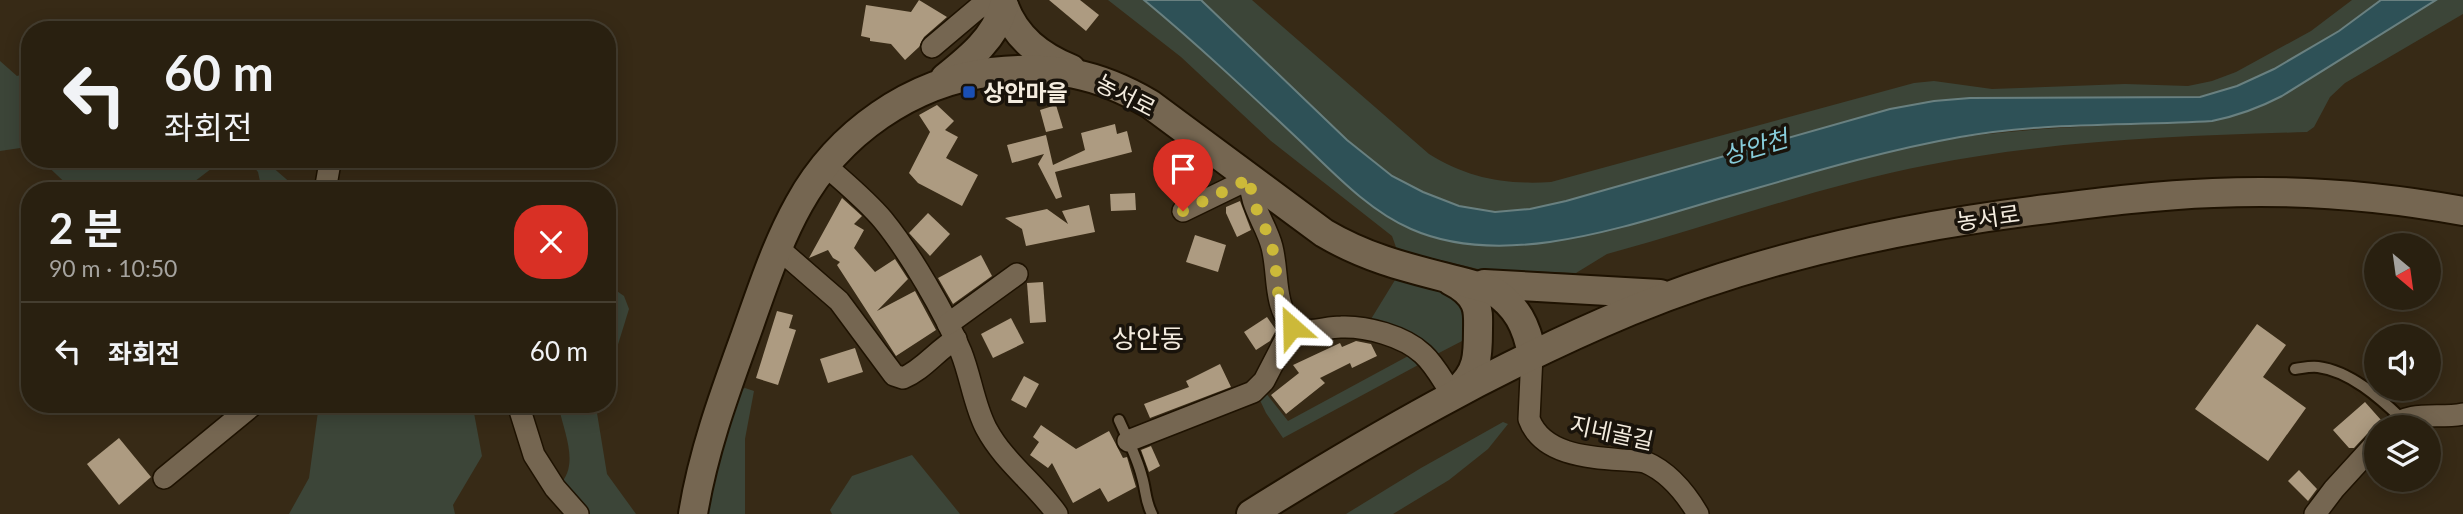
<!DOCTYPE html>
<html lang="ko">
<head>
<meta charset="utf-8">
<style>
  :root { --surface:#292010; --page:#312819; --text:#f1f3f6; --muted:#a5a39f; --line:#453e30 }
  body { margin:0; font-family:Lato,"Noto Sans KR",sans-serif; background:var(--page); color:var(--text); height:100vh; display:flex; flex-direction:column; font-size:26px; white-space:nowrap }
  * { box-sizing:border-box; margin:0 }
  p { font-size:23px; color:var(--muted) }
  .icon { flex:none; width:38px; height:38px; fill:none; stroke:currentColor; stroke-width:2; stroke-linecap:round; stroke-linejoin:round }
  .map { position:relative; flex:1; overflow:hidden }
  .drawer { position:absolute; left:21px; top:182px; width:595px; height:231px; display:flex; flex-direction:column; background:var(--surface); border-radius:28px; box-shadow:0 4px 18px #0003,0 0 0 2px var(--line) }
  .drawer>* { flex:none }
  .guide { position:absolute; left:21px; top:21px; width:595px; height:147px; border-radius:28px; box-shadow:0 4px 18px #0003,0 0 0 2px var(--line); background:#292010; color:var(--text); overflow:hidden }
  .needle { width:46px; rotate:151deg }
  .tools { position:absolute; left:2364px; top:233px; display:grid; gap:14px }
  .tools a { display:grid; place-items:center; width:77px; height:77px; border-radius:50%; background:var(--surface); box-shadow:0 4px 18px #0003,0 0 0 2px var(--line); font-size:35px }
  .pin { position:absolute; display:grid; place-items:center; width:60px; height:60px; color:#fff; margin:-72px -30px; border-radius:50% 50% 50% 0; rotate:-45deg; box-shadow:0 0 7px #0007 }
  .pin .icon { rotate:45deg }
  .me { position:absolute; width:77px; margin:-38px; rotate:335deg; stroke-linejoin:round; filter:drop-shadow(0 0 5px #0008) }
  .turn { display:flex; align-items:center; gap:24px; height:147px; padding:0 28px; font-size:32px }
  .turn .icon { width:91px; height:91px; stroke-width:2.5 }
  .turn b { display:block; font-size:49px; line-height:60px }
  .round { display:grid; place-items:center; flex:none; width:74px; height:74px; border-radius:28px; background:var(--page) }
  .headline { display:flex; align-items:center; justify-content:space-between; height:119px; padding:0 28px }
  h1 { font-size:42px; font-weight:700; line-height:52px }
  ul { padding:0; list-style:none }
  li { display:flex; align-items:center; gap:21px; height:98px; padding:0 28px; border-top:2px solid var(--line) }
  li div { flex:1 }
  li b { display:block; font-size:26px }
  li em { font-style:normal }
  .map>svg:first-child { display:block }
  .green { fill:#3c4538 }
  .water { fill:#2e5157; stroke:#698080; stroke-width:2 }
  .building { fill:#ad9b81 }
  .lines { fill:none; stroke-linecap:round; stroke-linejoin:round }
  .lane-casing { stroke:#1e1201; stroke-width:14 }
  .street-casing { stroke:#1e1201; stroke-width:24 }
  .secondary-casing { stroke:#1e1201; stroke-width:32 }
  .lane { stroke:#756651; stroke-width:10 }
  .street { stroke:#756651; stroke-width:21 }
  .secondary { stroke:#756651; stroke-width:28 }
  .route { stroke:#ccb939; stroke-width:12; stroke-dasharray:0 21.6 }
  .transit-dot { fill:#1a4fb4; stroke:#19130b; stroke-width:2.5 }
  .labels { text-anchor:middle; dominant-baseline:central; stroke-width:7; stroke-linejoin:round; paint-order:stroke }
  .poi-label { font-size:23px; font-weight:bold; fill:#f4ecdf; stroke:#19130b; text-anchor:start }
  .street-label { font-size:23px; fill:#f4ecdf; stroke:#19130b }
  .water-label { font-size:24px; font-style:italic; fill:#87ccda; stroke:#19130b }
  .quarter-label { font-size:26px; fill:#f4ecdf; stroke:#19130b }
</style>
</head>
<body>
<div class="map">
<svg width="2463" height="514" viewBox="0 0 2463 514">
  <rect width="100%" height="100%" fill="#372a16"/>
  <g class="green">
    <path d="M1108,0C1118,0 1135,0 1144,0C1154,4 1189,39 1199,48C1231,76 1262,105 1293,134C1335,173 1380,225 1439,239C1520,259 1605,232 1682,209C1754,189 1826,166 1898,149C2002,125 2106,127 2212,121C2237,116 2259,108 2282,96L2436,0H2463V14L2345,83L2330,97L2314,127L2307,132C2180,136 2053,140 1928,165C1819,186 1714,225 1607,254L1576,273L1478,269L1397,250L1392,236L1271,141L1181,57Z"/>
    <path d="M1201,0H1252L1429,154C1467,178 1506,185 1551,182L1914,83L1934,81L1992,89L2125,84L2188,86L2212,81L2236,72L2311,31L2352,0H2381L2339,31L2274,69L2237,86L2200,97L1970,98L1934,101L1890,109L1566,201L1530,209L1495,212L1459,206L1423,192L1392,176L1347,140Z"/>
    <polygon points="0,61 17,76 30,72 30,149 27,147 0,151"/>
    <polygon points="40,159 199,159 204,165 210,159 224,159 182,191 74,191"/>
    <polygon points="247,159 263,159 300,191 262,191 258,172"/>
    <path d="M1395,280C1415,284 1459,288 1464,312C1466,320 1464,332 1464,340L1437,354L1368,324Z"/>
    <polygon points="611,287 624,296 629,309 607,380 607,289"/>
    <polygon points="1410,355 1420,364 1283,438 1266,413 1258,396 1265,392 1288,421"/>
    <polygon points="745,388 754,391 745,439 745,514 708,514 722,444 739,390"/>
    <polygon points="319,404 431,404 474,413 482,456 453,505 455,514 289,514 309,478"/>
    <path d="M560,404H600L597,413L607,474L636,514H586L559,485C580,466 564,432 559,408Z"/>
    <polygon points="1503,422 1508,424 1488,449 1449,480 1393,514 1346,514 1421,468"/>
    <polygon points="912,455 960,514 832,514 830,510 852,476"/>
  </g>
  <path class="water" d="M1144,0H1201L1347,140L1392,176L1423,192L1459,206L1495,212L1530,209L1566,201L1890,109L1934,101L1970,98L2200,97L2237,86L2274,69L2339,31L2381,0H2436L2282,96C2259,108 2237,116 2212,121C2128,126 2042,122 1960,137C1881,151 1803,175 1726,197C1632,224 1506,271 1411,229C1367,210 1331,170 1297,138C1247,91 1197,44 1144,0Z"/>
  <g class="building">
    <polygon points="919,0 947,17 924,37 919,47 905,60 891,44 870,41 870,38 861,36 866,5 911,12"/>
    <polygon points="1049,0 1080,0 1099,15 1086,31"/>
    <polygon points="937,105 954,121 945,130 958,137 946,158 978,175 962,206 918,183 909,173 930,132 919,115"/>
    <polygon points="1056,105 1063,128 1046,132 1040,110"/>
    <polygon points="1115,124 1117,134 1127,131 1132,152 1055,172 1062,197 1056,199 1038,164 1044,154 1012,163 1007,145 1046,135 1053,165 1085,150 1081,133"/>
    <polygon points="1135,193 1136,210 1111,211 1110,194"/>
    <polygon points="842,198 862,216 854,224 864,230 854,248 875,272 895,259 908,279 877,311 915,291 936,330 896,356 837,265 840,262 833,258 828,250 809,258"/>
    <polygon points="1240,201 1251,230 1237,237 1226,213 1226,207"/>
    <polygon points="1089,205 1095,232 1026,246 1022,229 1005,218 1047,209 1068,224 1062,211"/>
    <polygon points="928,213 950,234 930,256 909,233"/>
    <polygon points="1195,235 1226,245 1218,272 1186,262"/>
    <polygon points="981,255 992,276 953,304 938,278"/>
    <polygon points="1043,282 1046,322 1030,323 1027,283"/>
    <polygon points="777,311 793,315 789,328 796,330 778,385 756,378"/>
    <polygon points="1267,317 1276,330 1270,341 1256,350 1244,332"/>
    <polygon points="1011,318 1024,343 993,358 981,334"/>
    <polygon points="2257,324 2286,345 2263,377 2306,408 2268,461 2195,409"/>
    <polygon points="1356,341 1371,344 1377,356 1352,368 1350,363 1320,378 1325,383 1286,414 1271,395 1299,373 1293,365 1340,343 1342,347"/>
    <polygon points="855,348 863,372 828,383 820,359"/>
    <polygon points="1220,364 1231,387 1150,418 1144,404 1189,387 1186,381"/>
    <polygon points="1024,376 1039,384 1026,408 1011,400"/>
    <polygon points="2365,402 2381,420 2379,426 2367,434 2354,448 2349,448 2333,430"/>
    <polygon points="1041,425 1076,449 1109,431 1123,458 1127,457 1136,487 1108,502 1100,488 1073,503 1052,463 1048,468 1030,455 1039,442 1033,437"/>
    <polygon points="119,438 151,477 119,505 87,464"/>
    <polygon points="1151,446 1160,466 1149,472 1141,450"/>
    <polygon points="2299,470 2317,489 2308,501 2288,481"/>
  </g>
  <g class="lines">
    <g class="lane-casing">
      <g id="lane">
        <path d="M2295,369C2303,368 2310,366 2318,367C2350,371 2380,398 2402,419"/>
        <path d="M1119,420C1127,438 1137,457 1142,477C1146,490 1145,501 1152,514"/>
      </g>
    </g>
    <g class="street-casing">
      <g id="street">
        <polyline points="932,47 977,9 986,4 1003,1"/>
        <path d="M825,165C845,183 866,200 883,220C910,253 945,313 961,352C971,377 974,405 986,428C1004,462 1035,483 1057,514"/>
        <path d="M1251,178C1248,204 1266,223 1272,247C1279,275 1273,302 1292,327C1308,335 1324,327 1341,327C1366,326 1404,336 1423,354C1435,365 1443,381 1452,394"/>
        <polyline points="325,191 329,168"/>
        <polyline points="1183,211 1251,178"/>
        <path d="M778,248L839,301L894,375L903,378C923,370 937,350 956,339"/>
        <polyline points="948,324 1017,274"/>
        <path d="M1532,355L1529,419C1545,462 1607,457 1645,462C1669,472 1685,492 1698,514"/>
        <polyline points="518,404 534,455 555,488 578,514"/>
        <path d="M2392,427C2409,410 2440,419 2463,414"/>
        <polyline points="1128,441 1253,392 1264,381 1292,327"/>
        <polyline points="164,478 254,404"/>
        <polyline points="2315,514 2334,489 2376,443"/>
      </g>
    </g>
    <g class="secondary-casing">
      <g id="secondary">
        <path d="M1004,6C1016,38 1040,56 1071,69"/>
        <path d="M945,78C970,58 995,38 1004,6"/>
        <path d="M1451,281C1461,286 1470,292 1475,303C1479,311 1478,321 1478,330C1478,355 1478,373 1457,390"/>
        <polyline points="1484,284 1660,294"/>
        <path d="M693,514C703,452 724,395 745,337C761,292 776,245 799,204C838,133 911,82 992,72C1053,65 1097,73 1150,104L1324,233C1380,266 1431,272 1492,290C1517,306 1527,326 1532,355"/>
        <path d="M1251,514C1374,437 1496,367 1630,311C1762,257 1906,226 2047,209C2102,202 2158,195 2213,193C2297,189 2381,196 2463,211"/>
      </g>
    </g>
    <use href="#lane" class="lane"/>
    <use href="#street" class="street"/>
    <use href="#secondary" class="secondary"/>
  </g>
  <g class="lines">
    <path class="route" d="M1183,211L1251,178C1248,203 1266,223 1272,247C1280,276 1272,300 1292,327"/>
  </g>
  <rect class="transit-dot" x="962" y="85" width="14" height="14" rx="3.5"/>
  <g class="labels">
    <g class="poi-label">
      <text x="983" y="92">상안마을</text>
    </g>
    <g class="street-label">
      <text transform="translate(1126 95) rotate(27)">농서로</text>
      <text transform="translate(1988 217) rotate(-8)">농서로</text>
      <text transform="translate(1612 432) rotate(12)">지네골길</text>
    </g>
    <g class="water-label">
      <text transform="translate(1755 146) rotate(-16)">상안천</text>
    </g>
    <g class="quarter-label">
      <text x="1148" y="338">상안동</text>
    </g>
  </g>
</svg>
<div class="tools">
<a><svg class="needle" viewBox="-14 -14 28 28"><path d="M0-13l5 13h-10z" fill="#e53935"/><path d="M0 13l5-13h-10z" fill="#a5a39f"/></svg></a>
<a><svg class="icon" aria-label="sound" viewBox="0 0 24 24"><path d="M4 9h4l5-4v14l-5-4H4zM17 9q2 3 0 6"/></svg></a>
<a><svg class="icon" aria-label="layers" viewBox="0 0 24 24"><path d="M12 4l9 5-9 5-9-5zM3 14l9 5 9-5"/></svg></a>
</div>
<div class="pin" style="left:1183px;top:211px;background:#d93025"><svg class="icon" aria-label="arrive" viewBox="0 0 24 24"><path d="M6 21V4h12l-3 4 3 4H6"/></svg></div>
<svg class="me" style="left:1292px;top:327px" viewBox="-20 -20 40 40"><path d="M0-17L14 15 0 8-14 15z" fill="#ccb939" stroke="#fff" stroke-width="4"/></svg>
<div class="guide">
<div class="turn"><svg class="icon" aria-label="left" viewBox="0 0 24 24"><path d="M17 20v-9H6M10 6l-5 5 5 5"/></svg><div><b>60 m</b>좌회전</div></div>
</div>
<section class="drawer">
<div class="headline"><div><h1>2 분</h1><p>90 m · 10:50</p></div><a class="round" style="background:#d93025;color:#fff"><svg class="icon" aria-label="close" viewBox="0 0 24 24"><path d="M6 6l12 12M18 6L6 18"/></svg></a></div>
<ul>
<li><svg class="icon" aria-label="left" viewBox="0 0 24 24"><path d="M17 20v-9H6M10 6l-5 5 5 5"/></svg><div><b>좌회전</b></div><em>60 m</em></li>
</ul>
</section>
</div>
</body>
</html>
